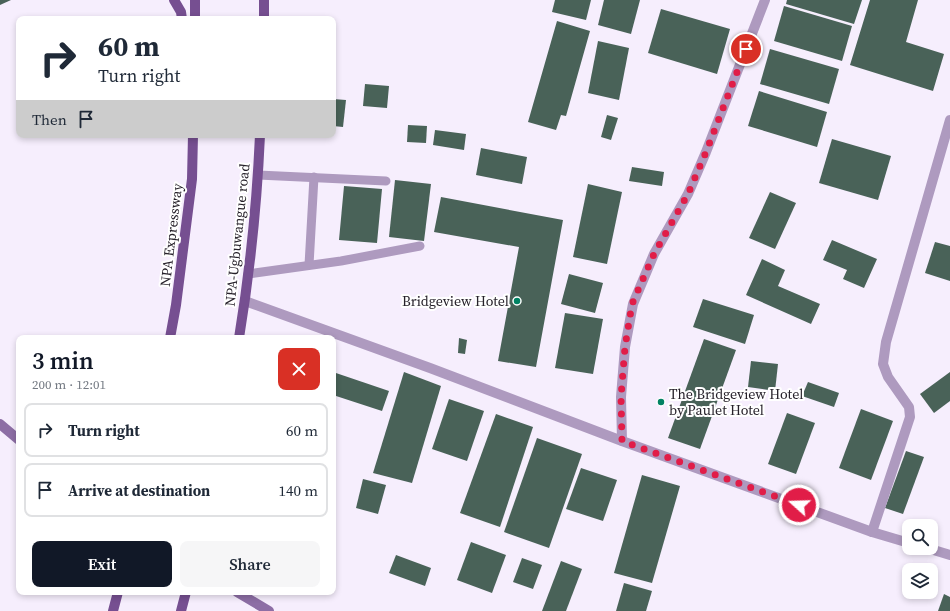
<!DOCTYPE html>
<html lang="en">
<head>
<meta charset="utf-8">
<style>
  :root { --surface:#fff; --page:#f6f6f7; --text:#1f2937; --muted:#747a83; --line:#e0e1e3; --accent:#111827 }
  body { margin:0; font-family:"Source Serif 4",serif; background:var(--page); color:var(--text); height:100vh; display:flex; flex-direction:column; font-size:15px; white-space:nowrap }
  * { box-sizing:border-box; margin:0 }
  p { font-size:13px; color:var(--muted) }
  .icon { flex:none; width:22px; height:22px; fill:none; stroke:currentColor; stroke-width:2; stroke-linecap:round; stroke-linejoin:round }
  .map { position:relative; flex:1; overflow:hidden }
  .sheet { position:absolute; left:16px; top:335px; width:320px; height:260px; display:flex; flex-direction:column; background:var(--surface); border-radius:8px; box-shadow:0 2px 6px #0003 }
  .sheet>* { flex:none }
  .top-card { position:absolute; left:16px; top:16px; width:320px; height:122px; border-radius:8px; box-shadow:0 2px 6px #0003; background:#fff; color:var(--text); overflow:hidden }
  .controls { position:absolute; left:902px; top:519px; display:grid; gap:8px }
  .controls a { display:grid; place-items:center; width:36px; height:36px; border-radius:8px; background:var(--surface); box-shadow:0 2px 6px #0003; font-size:20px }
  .pin { position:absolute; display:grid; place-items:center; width:34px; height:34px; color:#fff; margin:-17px; border:2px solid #fff; border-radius:50%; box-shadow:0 1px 4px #0007 }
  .me { position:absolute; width:44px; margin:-22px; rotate:290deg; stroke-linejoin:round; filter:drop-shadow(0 0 3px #0008) }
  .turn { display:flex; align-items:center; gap:14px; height:84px; padding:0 16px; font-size:18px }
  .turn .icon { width:52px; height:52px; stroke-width:2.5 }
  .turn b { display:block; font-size:28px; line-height:34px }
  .then { display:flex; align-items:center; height:38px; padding:0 16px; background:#0003; gap:8px; font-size:15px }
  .round { display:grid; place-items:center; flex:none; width:42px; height:42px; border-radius:8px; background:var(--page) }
  .head { display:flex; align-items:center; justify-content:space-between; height:68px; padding:0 16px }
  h1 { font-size:24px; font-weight:600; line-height:30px; color:var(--accent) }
  .action { display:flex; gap:8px; margin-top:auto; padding:8px 16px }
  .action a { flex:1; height:46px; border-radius:8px; background:var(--accent); color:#fff; font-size:16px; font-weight:600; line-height:46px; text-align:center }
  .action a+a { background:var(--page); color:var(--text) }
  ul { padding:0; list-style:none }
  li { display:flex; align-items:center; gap:12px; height:54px; margin:0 8px 6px; padding:0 8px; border:2px solid var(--line); border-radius:8px }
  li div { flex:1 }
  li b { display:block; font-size:15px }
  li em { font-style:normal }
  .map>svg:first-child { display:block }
  .building { fill:#496258 }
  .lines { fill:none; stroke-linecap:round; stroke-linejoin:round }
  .lane { stroke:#ae9abf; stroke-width:9 }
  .street { stroke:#ae9abf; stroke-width:10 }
  .secondary { stroke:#8d6ea5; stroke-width:10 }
  .primary { stroke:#764f91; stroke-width:10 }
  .route { stroke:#e11d48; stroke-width:7; stroke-dasharray:0 12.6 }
  .poi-dot { fill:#018263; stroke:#fff; stroke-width:1.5 }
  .labels { text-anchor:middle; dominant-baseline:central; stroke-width:4; stroke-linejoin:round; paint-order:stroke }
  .street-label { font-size:14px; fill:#26212a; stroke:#fff }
  .poi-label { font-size:14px; fill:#26212a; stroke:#fff; text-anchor:end }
</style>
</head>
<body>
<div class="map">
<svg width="950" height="611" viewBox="0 0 950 611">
  <rect width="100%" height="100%" fill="#f6eefd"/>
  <g class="building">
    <polygon points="0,0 11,0 0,5"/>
    <polygon points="555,0 591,0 586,20 552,12"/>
    <polygon points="604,0 640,0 631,34 598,25"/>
    <polygon points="787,0 862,0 854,24 786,4"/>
    <polygon points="870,0 918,0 906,42 944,54 933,91 850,65"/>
    <polygon points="784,6 852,26 842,61 774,41"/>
    <polygon points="661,9 730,29 717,74 648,53"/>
    <polygon points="557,21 590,31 566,116 561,115 556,130 528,122"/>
    <polygon points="598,41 629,48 619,100 588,93"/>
    <polygon points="770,49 839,69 829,104 760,84"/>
    <polygon points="365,84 389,86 387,108 363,106"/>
    <polygon points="759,91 827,112 817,147 748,126"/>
    <polygon points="333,99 346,100 343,127 333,126"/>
    <polygon points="607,115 618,118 611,140 601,137"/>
    <polygon points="408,125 427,126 426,143 407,142"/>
    <polygon points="435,130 466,134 464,150 433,145"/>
    <polygon points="832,139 891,156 878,200 819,183"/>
    <polygon points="481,148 527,157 522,184 476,175"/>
    <polygon points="632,167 664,172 662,186 629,181"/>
    <polygon points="395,180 431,184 424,241 389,237"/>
    <polygon points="588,184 622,192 607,264 573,257"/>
    <polygon points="344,186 382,189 377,243 339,240"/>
    <polygon points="770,192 796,203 775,249 749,238"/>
    <polygon points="441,197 563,220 536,367 498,361 519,247 434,232"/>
    <polygon points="832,240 877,259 864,288 843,279 847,270 823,260"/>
    <polygon points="935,242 950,246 950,281 925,273"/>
    <polygon points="762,259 785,270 778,286 820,304 811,324 746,295"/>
    <polygon points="569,274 603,283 595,313 561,304"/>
    <polygon points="703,299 754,315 745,344 693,327"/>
    <polygon points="565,313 603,319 593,374 555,368"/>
    <polygon points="459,338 467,340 465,354 458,353"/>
    <polygon points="704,339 736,350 700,449 668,438"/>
    <polygon points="751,361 778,364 775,391 748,387"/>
    <polygon points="333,372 389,391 382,411 333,395"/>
    <polygon points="404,372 441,386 412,483 373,473"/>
    <polygon points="950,372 950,401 934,413 920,394"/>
    <polygon points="808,382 839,393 834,407 802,396"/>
    <polygon points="449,399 484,411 467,461 432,449"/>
    <polygon points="861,409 893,421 871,480 839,468"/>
    <polygon points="787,413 815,423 796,474 768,464"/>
    <polygon points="496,414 533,427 500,527 460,513"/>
    <polygon points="537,438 582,454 549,548 504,532"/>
    <polygon points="906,451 924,457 903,514 885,508"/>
    <polygon points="581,468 617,480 603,521 566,509"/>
    <polygon points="642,475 680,486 652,583 614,573"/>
    <polygon points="363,479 386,485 378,514 356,508"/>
    <polygon points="471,542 506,555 492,593 457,580"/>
    <polygon points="396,555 431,568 425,586 389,573"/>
    <polygon points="522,558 542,565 533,589 513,582"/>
    <polygon points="561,561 582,569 566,611 542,611"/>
    <polygon points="624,583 652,591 646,611 616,611"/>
    <polygon points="944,594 950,597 950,611 938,611"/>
  </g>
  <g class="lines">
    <g class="lane">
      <polyline points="258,175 386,181"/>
      <polyline points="309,265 314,177"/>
      <polyline points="248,274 341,261 420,246"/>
    </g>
    <g class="street">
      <polyline points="245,301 430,368 622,441 872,532 909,543"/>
      <polyline points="622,441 621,397 625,347 633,304 654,254 688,194 706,152 765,0"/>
      <polyline points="872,532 910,417 909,407 888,377 883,364 886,342 950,120"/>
      <polyline points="927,548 950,555"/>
    </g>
    <g class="secondary">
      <polyline points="0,424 19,440"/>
      <polyline points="237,592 269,611"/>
    </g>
    <g class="primary">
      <polyline points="174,0 181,12 182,19"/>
      <polyline points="264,0 264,19"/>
      <polyline points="195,19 195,0"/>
      <polyline points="170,338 176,305 192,179 193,135"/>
      <path d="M239,338C250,271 257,203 260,135"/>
      <polyline points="113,611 118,592"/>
      <polyline points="181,611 186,592"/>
    </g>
  </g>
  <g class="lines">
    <polyline class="route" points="746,49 706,152 688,194 654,254 632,304 625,347 621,397 622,441 799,505"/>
  </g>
  <g class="poi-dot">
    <circle cx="517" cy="301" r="4"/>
    <circle cx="661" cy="402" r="4"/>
  </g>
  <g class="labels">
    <g class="street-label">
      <text transform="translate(171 235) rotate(-83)">NPA Expressway</text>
      <text transform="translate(237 235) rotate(-84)">NPA-Ugbuwangue road</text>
    </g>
    <g class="poi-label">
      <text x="509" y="301">Bridgeview Hotel</text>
      <text x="669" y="394" text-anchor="start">The Bridgeview Hotel<tspan x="669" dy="16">by Paulet Hotel</tspan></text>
    </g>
  </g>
</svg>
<div class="controls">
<a><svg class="icon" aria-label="search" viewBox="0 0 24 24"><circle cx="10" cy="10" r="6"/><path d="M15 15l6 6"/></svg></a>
<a><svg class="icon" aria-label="layers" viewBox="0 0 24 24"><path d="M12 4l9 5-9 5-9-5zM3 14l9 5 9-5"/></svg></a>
</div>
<div class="pin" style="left:746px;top:49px;background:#d93025"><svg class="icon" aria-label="arrive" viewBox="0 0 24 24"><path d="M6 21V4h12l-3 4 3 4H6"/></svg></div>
<svg class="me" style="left:799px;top:505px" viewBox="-20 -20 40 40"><circle r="17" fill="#e11d48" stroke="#fff" stroke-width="3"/><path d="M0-11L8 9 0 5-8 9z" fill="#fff"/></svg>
<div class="top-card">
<div class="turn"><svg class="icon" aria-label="right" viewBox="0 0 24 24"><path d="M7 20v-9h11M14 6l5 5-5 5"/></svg><div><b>60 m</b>Turn right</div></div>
<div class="then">Then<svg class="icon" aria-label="arrive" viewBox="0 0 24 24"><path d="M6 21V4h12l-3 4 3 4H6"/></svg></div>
</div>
<section class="sheet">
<div class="head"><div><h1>3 min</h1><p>200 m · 12:01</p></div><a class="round" style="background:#d93025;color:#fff"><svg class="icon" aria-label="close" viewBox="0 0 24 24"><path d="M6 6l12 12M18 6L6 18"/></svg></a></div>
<ul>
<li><svg class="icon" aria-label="right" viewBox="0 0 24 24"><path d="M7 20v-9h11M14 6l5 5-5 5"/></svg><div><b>Turn right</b></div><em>60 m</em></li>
<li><svg class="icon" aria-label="arrive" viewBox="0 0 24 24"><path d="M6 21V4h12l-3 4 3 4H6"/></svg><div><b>Arrive at destination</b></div><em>140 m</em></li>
</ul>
<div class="action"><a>Exit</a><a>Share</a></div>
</section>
</div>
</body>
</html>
